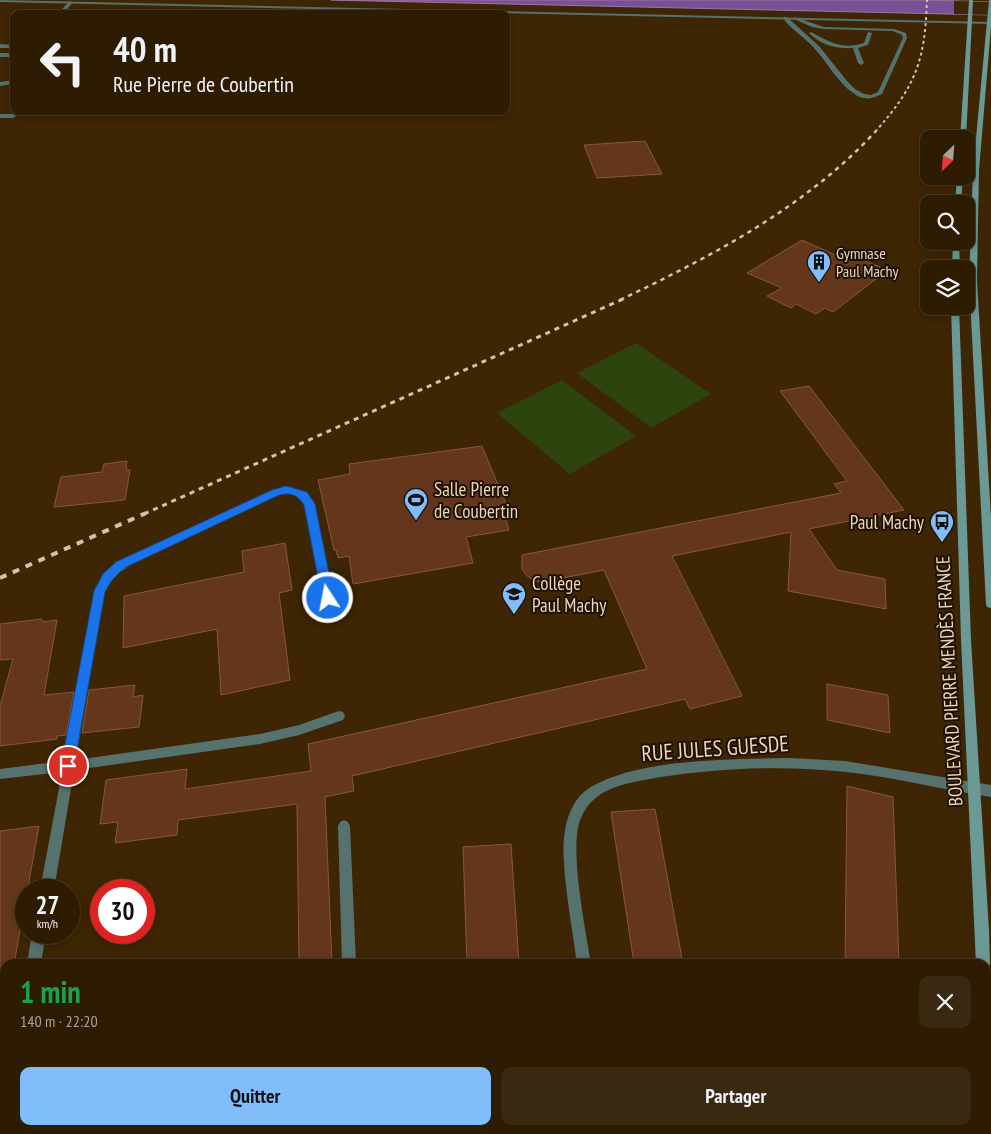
<!DOCTYPE html>
<html lang="fr">
<head>
<meta charset="utf-8">
<style>
  :root { --surface:#2e1c02; --page:#3a2911; --text:#f1f3f6; --muted:#a7a199; --line:#493a24; --accent:#80bdfa }
  body { margin:0; font-family:"PT Sans Narrow",sans-serif; background:var(--page); color:var(--text); height:100vh; display:flex; flex-direction:column; font-size:19px; white-space:nowrap }
  * { box-sizing:border-box; margin:0 }
  p { font-size:16px; color:var(--muted) }
  .icon { flex:none; width:28px; height:28px; fill:none; stroke:currentColor; stroke-width:2; stroke-linecap:round; stroke-linejoin:round }
  .map { position:relative; flex:1; overflow:hidden }
  .panel { position:absolute; left:0px; top:959px; width:991px; height:176px; display:flex; flex-direction:column; background:var(--surface); border-radius:15px 15px 0 0; box-shadow:0 2px 8px #0003,0 0 0 1px var(--line) }
  .panel>* { flex:none }
  .banner { position:absolute; left:10px; top:10px; width:500px; height:105px; border-radius:10px; box-shadow:0 2px 8px #0003,0 0 0 1px var(--line); background:#2e1c02; color:var(--text); overflow:hidden }
  .needle { width:32px; rotate:205deg }
  .fabs { position:absolute; left:920px; top:130px; display:grid; gap:10px }
  .fabs a { display:grid; place-items:center; width:55px; height:55px; border-radius:10px; background:var(--surface); box-shadow:0 2px 8px #0003,0 0 0 1px var(--line); font-size:25px }
  .speed { position:absolute; left:15px; top:879px; display:flex; gap:10px; font-size:25px; font-weight:700; text-align:center }
  .speed>* { display:grid; place-content:center; width:65px; height:65px; border-radius:50%; background:var(--surface); box-shadow:0 2px 8px #0003,0 0 0 1px var(--line); line-height:1 }
  .speed small { font-size:12px; font-weight:400 }
  .speed .limit { border:8px solid #d22; background:#fff; color:#111 }
  .pin { position:absolute; display:grid; place-items:center; width:42px; height:42px; color:#fff; margin:-21px; border:2px solid #fff; border-radius:50%; box-shadow:0 1px 5px #0007 }
  .me { position:absolute; width:55px; margin:-28px; rotate:349deg; stroke-linejoin:round; filter:drop-shadow(0 0 4px #0008) }
  .turn { display:flex; align-items:center; gap:18px; height:105px; padding:0 20px; font-size:22px }
  .turn .icon { width:65px; height:65px; stroke-width:2.5 }
  .turn b { display:block; font-size:35px; line-height:42px }
  .round { display:grid; place-items:center; flex:none; width:52px; height:52px; border-radius:10px; background:var(--page) }
  .head { display:flex; align-items:center; justify-content:space-between; height:85px; padding:0 20px }
  h1 { font-size:30px; font-weight:600; line-height:38px; color:#1e9e55 }
  .cta { display:flex; gap:10px; margin-top:auto; padding:10px 20px }
  .cta a { flex:1; height:58px; border-radius:10px; background:var(--accent); color:#111; font-size:20px; font-weight:600; line-height:58px; text-align:center }
  .cta a+a { background:var(--page); color:var(--text) }
  .map>svg:first-child { display:block }
  .green { fill:#2e440f }
  .water { fill:#785095; stroke:#9a78a2 }
  .pier { fill:#3e2503 }
  .building { fill:#64371d; stroke:#87573c }
  .lines { fill:none; stroke-linecap:round; stroke-linejoin:round }
  .service { fill:#55726f; fill-rule:evenodd }
  .pedestrian { fill:#55726f; fill-rule:evenodd }
  .minor { fill:#55726f; fill-rule:evenodd }
  .secondary { fill:#6a9996; fill-rule:evenodd }
  .rail-far3 { stroke:#d6c2aa; stroke-width:2; stroke-dasharray:3 3; stroke-linecap:butt }
  .rail-far2 { stroke:#d6c2aa; stroke-width:2.5; stroke-dasharray:4.5 4.5; stroke-linecap:butt }
  .rail-far1 { stroke:#d6c2aa; stroke-width:3; stroke-dasharray:5 5; stroke-linecap:butt }
  .rail { stroke:#d6c2aa; stroke-width:4; stroke-dasharray:7 7; stroke-linecap:butt }
  .route { fill:#1a73e8; stroke:#114b97 }
  .labels { text-anchor:middle; dominant-baseline:central; stroke-width:4; stroke-linejoin:round; paint-order:stroke }
  .far-poi-label { font-size:16px; fill:#ead6bf; stroke:#1f1101; text-anchor:start }
  .poi-label { font-size:19px; fill:#ead6bf; stroke:#1f1101; text-anchor:start }
  .street-label { font-size:19px; fill:#ead6bf; stroke:#1f1101 }
  .near-street-label { font-size:22px; fill:#ead6bf; stroke:#1f1101 }
</style>
</head>
<body>
<div class="map">
<svg width="991" height="1134" viewBox="0 0 991 1134">
  <rect width="100%" height="100%" fill="#3e2503"/>
  <g class="green">
    <polygon points="636,343 711,394 651,428 577,373"/>
    <polygon points="562,380 636,436 570,474 497,413"/>
  </g>
  <polygon class="water" points="331,0 927,0 991,2 991,15"/>
  <polygon class="pier" points="954,1 991,2 991,15 954,14"/>
  <g class="building">
    <polygon points="645,141 662,174 597,178 584,145"/>
    <polygon points="802,240 842,258 850,255 880,267 872,273 880,276 833,312 825,308 816,314 796,304 791,308 767,296 782,288 747,273"/>
    <polygon points="809,386 904,510 809,529 837,570 885,579 886,609 788,591 791,532 672,556 742,696 690,709 685,699 352,776 354,791 325,797 332,964 299,964 297,804 178,820 177,835 115,843 118,822 100,824 106,780 187,769 185,789 311,771 308,744 647,669 604,570 563,578 565,585 535,581 527,576 522,569 522,555 841,493 834,484 847,481 780,391"/>
    <polygon points="482,446 509,511 503,511 509,530 466,537 473,563 353,584 349,556 338,558 336,550 334,550 318,480 350,474 349,464"/>
    <polygon points="127,461 126,470 130,470 125,500 54,507 61,477 102,472 104,464"/>
    <polygon points="285,543 292,590 279,593 290,680 221,695 217,629 123,648 124,596 244,572 242,551"/>
    <polygon points="42,619 42,622 57,620 44,695 74,692 66,735 57,736 57,739 0,746 0,706 13,659 0,660 0,624"/>
    <polygon points="827,684 888,695 890,733 827,720"/>
    <polygon points="135,685 133,697 143,695 139,727 82,733 89,690"/>
    <polygon points="847,786 893,797 899,964 845,964"/>
    <polygon points="655,809 683,964 634,964 611,812"/>
    <polygon points="39,826 14,964 5,964 5,976 0,975 0,831"/>
    <polygon points="511,844 519,964 467,964 463,847"/>
  </g>
  <g class="lines">
    <g class="service">
      <polygon points="69,1 73,2 63,14 58,14"/>
      <path d="M783,17H787L819,46L847,81L855,89L864,94L871,95L878,92L903,38L902,35L893,31L824,29L812,27L794,19V17L824,27L894,29L906,33L907,38L882,94C874,98 868,100 860,97C838,87 825,56 807,41C800,34 786,25 783,17Z"/>
      <path d="M811,32C830,42 841,50 864,43L868,32L872,33L868,45L858,48L864,63L861,65L858,63L853,48C836,49 821,45 809,33Z"/>
      <polygon points="0,44 14,45 14,48 0,48"/>
      <polygon points="339,711 343,712 345,716 343,720 299,735 260,744 68,771 64,770 62,766 64,762 68,761 260,734 299,725"/>
      <polygon points="344,820 348,822 350,826 356,964 342,964 338,826 340,822"/>
      <rect x="348" y="1130" width="16" height="4"/>
    </g>
    <g class="pedestrian">
      <polygon points="104,11 106,12 105,14 100,14"/>
      <rect x="0" y="53" width="14" height="4"/>
      <polygon points="14,80 14,84 0,86 0,82"/>
    </g>
    <g class="minor">
      <polygon points="0,0 991,22 991,24 0,2"/>
      <polygon points="0,114 13,114 16,116 13,118 0,118"/>
      <path d="M291,487L307,493L315,504L333,598L332,601H324L323,598L305,504C298,494 291,492 279,495L132,564L116,575L104,592L54,890H40L62,772L0,779V769L63,761L95,588L108,569L124,558L273,491Z"/>
      <path d="M790,758L845,761L991,785V797C942,790 895,777 846,772C787,765 720,768 661,777C645,780 628,782 613,788C598,794 587,803 581,818C568,846 586,931 591,964H577C573,935 568,906 565,877C564,862 562,846 565,831C567,816 575,797 588,789C635,758 735,759 790,758Z"/>
      <polygon points="32,932 46,932 41,964 27,964"/>
      <polygon points="5,1123 5,1130 14,1130 13,1134 0,1134 1,1125"/>
      <rect x="596" y="1130" width="16" height="4"/>
    </g>
    <g class="secondary">
      <polygon points="969,0 973,0 966,139 960,139"/>
      <polygon points="989,0 991,0 991,27 979,170 977,280 991,518 991,608 987,607 986,604 969,280 973,170"/>
      <polygon points="957,176 963,176 961,204 955,204"/>
      <polygon points="953,241 959,241 960,269 952,269"/>
      <polygon points="951,306 959,306 971,640 989,930 990,964 986,970 986,964 976,964 961,640"/>
      <polygon points="986,1110 991,1112 991,1134 979,1134 979,1130 986,1130"/>
    </g>
    <path class="rail-far3" d="M875,132C916,86 925,61 927,0"/>
    <path class="rail-far2" d="M620,300C712,256 806,207 876,131"/>
    <polyline class="rail-far1" points="144,514 623,299"/>
    <polyline class="rail" points="0,578 146,513"/>
  </g>
  <path class="route" d="M286,486L307,492L315,504L334,598L332,601H324L322,598L304,505C298,495 291,492 279,495L124,568L111,581L105,592L74,766L72,770L68,772L63,770L61,766L94,591L103,574L116,562L272,490Z"/>
  <defs>
    <g id="building-pin" transform="scale(1.25)"><path d="M0 17L-7.5 6A9.5 9.5 0 1 1 7.5 6Z" fill="#80bdfa" stroke="#1f1101"/><path d="M-4-6H4V6H1V3H-1V6H-4ZM-2.5-4.3h1.7v1.8h-1.7ZM.8-4.3h1.7v1.8H.8ZM-2.5-1h1.7V.8h-1.7ZM.8-1h1.7V.8H.8Z" fill="#111"/></g>
    <g id="stadium-pin" transform="scale(1.25)"><path d="M0 17L-7.5 6A9.5 9.5 0 1 1 7.5 6Z" fill="#80bdfa" stroke="#1f1101"/><path d="M0-5a6.5 5 0 1 0 0 10a6.5 5 0 1 0 0-10ZM-3.5-1.8h7v3.6h-7Z" fill="#111"/></g>
    <g id="bus-pin" transform="scale(1.25)"><path d="M0 17L-7.5 6A9.5 9.5 0 1 1 7.5 6Z" fill="#80bdfa" stroke="#1f1101"/><path d="M-5-6H5V4H4V6H2V4H-2V6H-4V4H-5ZM-3.5-4V0h7V-4ZM-3.5 1.2v1.5H-2V1.2ZM2 1.2v1.5H3.5V1.2Z" fill="#111"/></g>
    <g id="school-pin" transform="scale(1.25)"><path d="M0 17L-7.5 6A9.5 9.5 0 1 1 7.5 6Z" fill="#80bdfa" stroke="#1f1101"/><path d="M0-5L7-2L0 1L-7-2ZM-4 1L0 2.5L4 1V4Q0 6-4 4Z" fill="#111"/></g>
  </defs>
  <g fill-rule="evenodd">
    <use href="#building-pin" x="819" y="262"/>
    <use href="#stadium-pin" x="416" y="500"/>
    <use href="#bus-pin" x="942" y="522"/>
    <use href="#school-pin" x="514" y="594"/>
  </g>
  <g class="labels">
    <g class="far-poi-label">
      <text x="836" y="253">Gymnase<tspan x="836" dy="18">Paul Machy</tspan></text>
    </g>
    <g class="poi-label">
      <text x="434" y="489">Salle Pierre<tspan x="434" dy="22">de Coubertin</tspan></text>
      <text x="924" y="522" text-anchor="end">Paul Machy</text>
      <text x="532" y="583">Collège<tspan x="532" dy="22">Paul Machy</tspan></text>
    </g>
    <g class="street-label">
      <text transform="translate(949 681) rotate(-93)">BOULEVARD PIERRE MENDÈS FRANCE</text>
    </g>
    <g class="near-street-label">
      <text transform="translate(715 748) rotate(-4)">RUE JULES GUESDE</text>
    </g>
  </g>
</svg>
<div class="fabs">
<a><svg class="needle" viewBox="-14 -14 28 28"><path d="M0-13l5 13h-10z" fill="#e53935"/><path d="M0 13l5-13h-10z" fill="#a7a199"/></svg></a>
<a><svg class="icon" aria-label="search" viewBox="0 0 24 24"><circle cx="10" cy="10" r="6"/><path d="M15 15l6 6"/></svg></a>
<a><svg class="icon" aria-label="layers" viewBox="0 0 24 24"><path d="M12 4l9 5-9 5-9-5zM3 14l9 5 9-5"/></svg></a>
</div>
<div class="speed"><div>27<small>km/h</small></div><div class="limit">30</div></div>
<div class="pin" style="left:68px;top:766px;background:#d93025"><svg class="icon" aria-label="arrive" viewBox="0 0 24 24"><path d="M6 21V4h12l-3 4 3 4H6"/></svg></div>
<svg class="me" style="left:328px;top:598px" viewBox="-20 -20 40 40"><circle r="17" fill="#1a73e8" stroke="#fff" stroke-width="3"/><path d="M0-11L8 9 0 5-8 9z" fill="#fff"/></svg>
<div class="banner">
<div class="turn"><svg class="icon" aria-label="left" viewBox="0 0 24 24"><path d="M17 20v-9H6M10 6l-5 5 5 5"/></svg><div><b>40 m</b>Rue Pierre de Coubertin</div></div>
</div>
<section class="panel">
<div class="head"><div><h1>1 min</h1><p>140 m · 22:20</p></div><a class="round"><svg class="icon" aria-label="close" viewBox="0 0 24 24"><path d="M6 6l12 12M18 6L6 18"/></svg></a></div>
<div class="cta"><a>Quitter</a><a>Partager</a></div>
</section>
</div>
</body>
</html>
